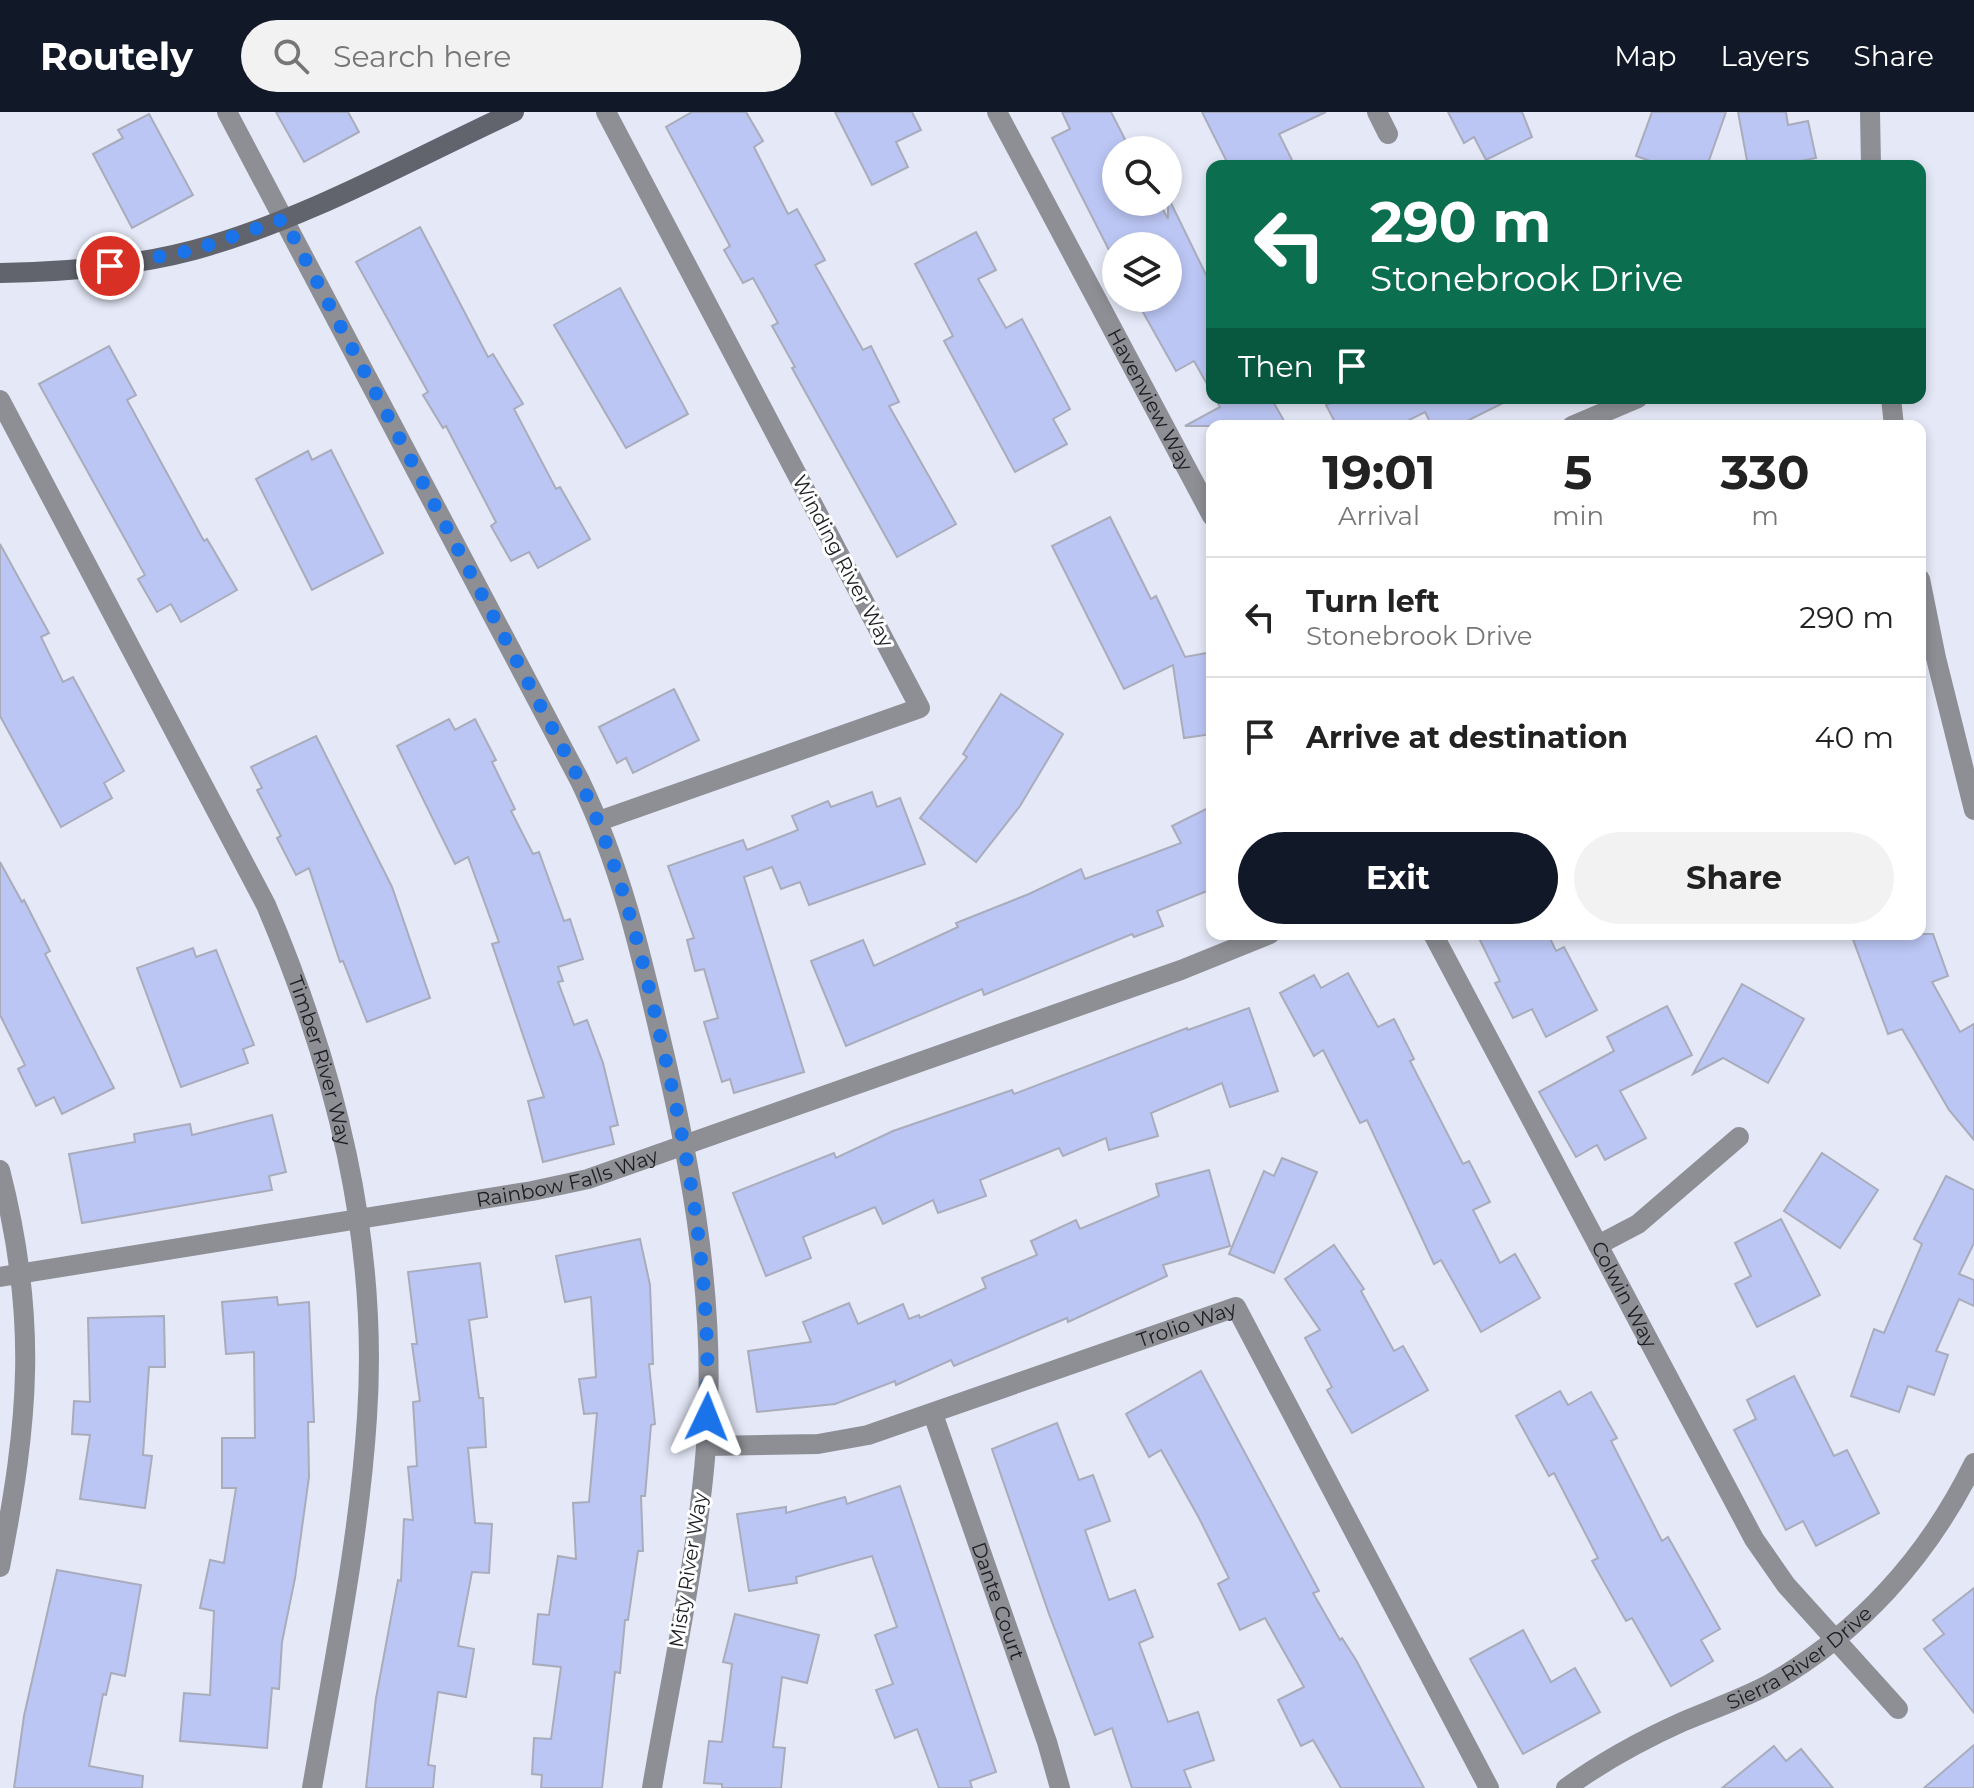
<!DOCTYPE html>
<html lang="en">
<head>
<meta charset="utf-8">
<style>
  :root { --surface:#fff; --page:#f2f2f2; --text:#222; --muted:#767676; --line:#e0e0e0; --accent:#111827 }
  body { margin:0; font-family:Montserrat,sans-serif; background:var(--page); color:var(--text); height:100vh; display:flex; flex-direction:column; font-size:30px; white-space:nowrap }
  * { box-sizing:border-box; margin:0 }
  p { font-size:26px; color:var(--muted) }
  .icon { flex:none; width:44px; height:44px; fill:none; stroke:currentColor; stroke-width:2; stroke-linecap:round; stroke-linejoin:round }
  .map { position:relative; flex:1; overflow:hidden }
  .details { position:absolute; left:1206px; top:308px; width:720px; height:520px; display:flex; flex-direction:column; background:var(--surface); border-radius:16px; box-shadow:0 4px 12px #0003 }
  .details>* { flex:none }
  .banner { position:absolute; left:1206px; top:48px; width:720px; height:244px; border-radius:16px; box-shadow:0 4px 12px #0003; background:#0b6e4f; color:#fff; overflow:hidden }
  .tools { position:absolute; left:1102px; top:24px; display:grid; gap:16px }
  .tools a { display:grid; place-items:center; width:80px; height:80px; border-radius:50%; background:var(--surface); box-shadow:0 4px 12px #0003; font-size:40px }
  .pin { position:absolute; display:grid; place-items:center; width:68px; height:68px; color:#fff; margin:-34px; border:4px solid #fff; border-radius:50%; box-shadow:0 2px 8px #0007 }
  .me { position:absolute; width:88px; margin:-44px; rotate:2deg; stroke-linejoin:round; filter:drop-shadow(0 0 6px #0008) }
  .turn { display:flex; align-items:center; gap:28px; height:168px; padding:0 32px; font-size:36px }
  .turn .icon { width:104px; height:104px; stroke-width:2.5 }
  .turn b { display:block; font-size:56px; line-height:68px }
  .then { display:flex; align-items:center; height:76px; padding:0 32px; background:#0003; gap:16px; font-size:30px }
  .eta { display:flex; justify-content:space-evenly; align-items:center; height:136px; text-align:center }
  .eta b { font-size:48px; font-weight:700; line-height:56px }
  .button { display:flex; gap:16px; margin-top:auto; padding:16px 32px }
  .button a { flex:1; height:92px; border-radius:48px; background:var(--accent); color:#fff; font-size:32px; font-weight:700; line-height:92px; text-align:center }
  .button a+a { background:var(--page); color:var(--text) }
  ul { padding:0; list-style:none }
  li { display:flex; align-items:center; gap:24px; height:120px; padding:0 32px; border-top:2px solid var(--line) }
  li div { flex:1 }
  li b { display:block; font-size:30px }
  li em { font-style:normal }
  header { display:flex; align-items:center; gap:48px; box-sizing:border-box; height:112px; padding:0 40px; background:var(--accent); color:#fff }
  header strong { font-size:38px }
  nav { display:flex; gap:44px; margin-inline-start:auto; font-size:28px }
  .search { width:560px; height:72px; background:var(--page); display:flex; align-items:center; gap:20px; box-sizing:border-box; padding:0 28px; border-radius:44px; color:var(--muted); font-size:30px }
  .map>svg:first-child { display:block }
  .building { fill:#bbc6f4; stroke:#a9acbb; stroke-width:2 }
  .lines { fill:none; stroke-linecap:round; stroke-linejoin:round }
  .street { stroke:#8d8f95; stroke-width:20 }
  .secondary { stroke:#62646d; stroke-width:20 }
  .route { stroke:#1a73e8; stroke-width:14; stroke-dasharray:0 25.2 }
  .labels { text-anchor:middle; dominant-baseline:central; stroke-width:6; stroke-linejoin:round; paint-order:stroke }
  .street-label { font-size:20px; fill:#1c1d22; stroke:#fff }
</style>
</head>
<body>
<header>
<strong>Routely</strong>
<div class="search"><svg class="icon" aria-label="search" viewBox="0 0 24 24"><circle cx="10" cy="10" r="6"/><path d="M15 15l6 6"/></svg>Search here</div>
<nav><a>Map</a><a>Layers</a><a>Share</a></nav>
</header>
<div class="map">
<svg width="1974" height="1676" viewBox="0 0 1974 1676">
  <rect width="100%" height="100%" fill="#e4e8f7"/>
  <g class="building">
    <polygon points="276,0 348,0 359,20 304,50"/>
    <polygon points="692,0 746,0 763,29 754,35 788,102 797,97 825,148 815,153 863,238 871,234 899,290 889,294 956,412 897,445 792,256 795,255 772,214 778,211 753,166 743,171 724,138 730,134 666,15"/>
    <polygon points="835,0 912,0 921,18 896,30 908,55 872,73"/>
    <polygon points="1062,0 1111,0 1130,37 1116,38 1116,90 1159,90 1168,107 1168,85 1212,175 1212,281 1194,249 1176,259 1135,186 1168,186 1168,134 1116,134 1110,140 1052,26 1070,17"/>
    <polygon points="1202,0 1326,0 1279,22 1295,54 1229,54"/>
    <polygon points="1448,0 1522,0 1532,25 1486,48 1474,25 1464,31"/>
    <polygon points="1652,0 1726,0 1707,54 1664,54 1636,44"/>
    <polygon points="1738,0 1786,0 1788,13 1808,9 1816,46 1775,54 1748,54"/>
    <polygon points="149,2 193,83 132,116 93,42 123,26 118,18"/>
    <polygon points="420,115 488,245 493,242 523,292 514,297 556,377 560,375 590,427 538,456 529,440 511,449 491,414 496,410 446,314 443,316 423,283 428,280 356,150"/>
    <polygon points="976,120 996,158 978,167 1006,216 1022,207 1070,297 1053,307 1067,332 1015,360 944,229 953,224 915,152"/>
    <polygon points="620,176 688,302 626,336 554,213"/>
    <polygon points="109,234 136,283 127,288 204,429 207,427 237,478 181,510 171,492 157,500 138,467 145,463 39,272"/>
    <polygon points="1215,286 1271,286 1287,314 1185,314 1220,295"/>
    <polygon points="1341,286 1513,286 1457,314 1432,314 1425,300 1397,314 1337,314 1326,293"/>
    <polygon points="331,338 383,441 312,478 256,367 308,339 312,348"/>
    <polygon points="1110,405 1151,487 1156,484 1185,545 1212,540 1212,622 1184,626 1173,553 1124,577 1052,434"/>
    <polygon points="0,432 49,521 41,525 63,570 73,565 124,659 104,671 112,686 61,715 0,604"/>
    <polygon points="674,577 699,628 633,661 626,646 617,651 599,615"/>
    <polygon points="1001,582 1063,622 1020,694 976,750 920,706 967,645 963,642"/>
    <polygon points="449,607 455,618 475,607 496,648 492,650 515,697 511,699 533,742 539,740 564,809 570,807 583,847 558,855 563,869 558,870 574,913 587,908 603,951 618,1013 610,1015 614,1032 543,1050 528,989 544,985 492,832 499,830 468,745 455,752 397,634"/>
    <polygon points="316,624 392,775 430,886 367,910 343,849 340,850 309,756 296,763 277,726 281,724 257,678 262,676 251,655"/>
    <polygon points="872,680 877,695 900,686 925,752 809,793 800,770 781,777 772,755 744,765 804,960 734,981 730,967 722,970 704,910 718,906 704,857 695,859 687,828 694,826 668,754 743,728 747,738 798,718 792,704 828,689 831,695"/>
    <polygon points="1212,694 1212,777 1157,799 1163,814 1134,825 1132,822 984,883 982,877 846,934 811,849 863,828 874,854 958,815 956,811 1029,782 1081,757 1085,767 1181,731 1172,714"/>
    <polygon points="0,750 22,790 24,788 50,839 45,842 114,976 62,1002 54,985 36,994 18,957 25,953 0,903"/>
    <polygon points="1477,822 1548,822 1556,839 1564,835 1597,898 1546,925 1532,897 1513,906 1495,871 1500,869"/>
    <polygon points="1851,822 1933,822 1948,864 1932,870 1960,920 1974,912 1974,1028 1949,998 1902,917 1888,922"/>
    <polygon points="193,836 196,845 216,838 254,933 243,937 248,951 181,975 137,856"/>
    <polygon points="1348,861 1378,915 1394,907 1414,947 1410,949 1463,1052 1469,1049 1490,1090 1473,1098 1500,1151 1515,1142 1540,1186 1481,1220 1441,1148 1434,1152 1367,1008 1360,1011 1323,938 1314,944 1280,881 1314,863 1321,876"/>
    <polygon points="1742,872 1804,907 1768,971 1723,946 1693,962"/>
    <polygon points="1667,894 1692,943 1620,979 1646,1026 1605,1048 1597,1033 1576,1045 1539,980 1614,939 1607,925"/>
    <polygon points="1249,896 1278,979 1230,995 1222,971 1151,1001 1158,1024 1109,1038 1106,1026 1063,1044 1059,1036 980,1068 986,1084 938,1101 933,1088 883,1112 875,1095 803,1125 811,1146 766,1164 733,1081 834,1041 836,1046 893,1019 1012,978 1014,982 1187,916 1188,918"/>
    <polygon points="272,1003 286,1060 269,1064 272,1078 82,1111 69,1042 135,1030 134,1022 190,1012 192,1023"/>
    <polygon points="1822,1041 1878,1078 1840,1136 1784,1099"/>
    <polygon points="1282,1046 1317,1060 1274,1161 1229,1142 1264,1059 1274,1064"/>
    <polygon points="1209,1058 1230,1134 1163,1153 1167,1164 1068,1210 1067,1206 954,1254 951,1248 896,1273 895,1269 835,1292 757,1300 748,1239 811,1230 803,1210 849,1191 858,1212 903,1192 909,1207 919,1203 920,1206 986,1176 982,1166 1037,1143 1031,1129 1076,1108 1080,1117 1159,1084 1156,1072"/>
    <polygon points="1946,1064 1974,1078 1974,1131 1959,1162 1974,1168 1974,1194 1959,1187 1936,1239 1948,1243 1934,1283 1908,1274 1899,1300 1851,1284 1874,1217 1884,1221 1922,1132 1914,1127"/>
    <polygon points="1781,1107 1820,1183 1757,1215 1735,1172 1751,1164 1735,1131"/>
    <polygon points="640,1127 650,1173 653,1252 649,1252 655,1312 651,1313 645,1384 641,1384 643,1439 638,1439 628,1508 625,1508 620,1561 615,1560 602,1676 541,1676 542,1663 532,1662 534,1626 551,1627 561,1555 533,1552 538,1502 549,1503 558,1444 576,1447 573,1391 589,1390 597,1301 584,1302 579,1267 596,1265 591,1185 565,1190 556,1144"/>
    <polygon points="1334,1133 1364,1177 1361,1179 1394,1239 1403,1234 1428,1278 1352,1321 1327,1278 1332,1275 1305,1226 1320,1218 1285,1167"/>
    <polygon points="480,1151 487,1205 469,1208 479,1286 483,1286 486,1335 468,1336 475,1411 492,1412 489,1461 472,1460 458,1534 474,1537 466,1585 438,1580 428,1653 435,1654 433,1676 366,1676 376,1586 398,1468 401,1469 404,1407 413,1408 408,1355 417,1354 413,1290 420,1289 412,1232 417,1232 408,1160"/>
    <polygon points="277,1185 278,1193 309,1190 314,1310 308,1310 309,1365 295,1466 282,1530 279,1577 272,1576 267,1636 180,1629 184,1581 210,1583 214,1499 200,1496 210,1448 224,1451 236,1376 222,1376 222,1326 255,1326 254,1240 226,1242 222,1190"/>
    <polygon points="164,1204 165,1255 149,1255 143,1343 152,1344 145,1396 80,1387 90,1323 72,1322 74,1289 90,1290 88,1206"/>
    <polygon points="1201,1259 1319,1479 1313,1481 1340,1528 1342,1526 1356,1548 1424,1676 1341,1676 1313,1628 1301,1634 1278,1588 1304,1575 1265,1506 1240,1518 1218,1472 1229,1466 1199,1406 1161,1338 1149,1345 1126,1302"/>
    <polygon points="1794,1264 1834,1344 1847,1338 1879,1401 1816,1434 1803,1409 1786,1418 1734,1318 1756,1307 1747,1288"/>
    <polygon points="1560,1279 1568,1293 1591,1280 1617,1326 1611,1329 1662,1429 1668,1425 1720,1517 1701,1528 1713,1549 1671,1574 1632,1506 1626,1509 1592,1449 1598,1446 1554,1361 1549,1364 1516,1304"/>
    <polygon points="1057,1311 1079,1368 1093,1363 1110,1409 1085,1418 1109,1488 1135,1478 1153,1525 1139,1531 1168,1610 1198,1600 1214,1648 1184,1658 1191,1676 1132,1676 1112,1616 1095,1623 1049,1502 992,1337"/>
    <polygon points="900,1374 996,1660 970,1669 972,1676 939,1676 917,1617 895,1626 876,1578 893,1572 875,1523 897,1515 872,1444 796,1465 797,1471 749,1479 737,1402 786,1395 786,1401 845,1385 847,1392"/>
    <polygon points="57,1458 141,1473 125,1564 111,1561 106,1583 103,1582 89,1654 143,1664 142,1676 14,1676 24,1604"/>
    <polygon points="1974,1476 1974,1601 1924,1537 1944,1522 1933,1508"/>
    <polygon points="735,1502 819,1523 807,1571 782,1565 773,1635 785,1636 781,1676 722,1676 722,1672 704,1671 709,1629 722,1630 732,1552 723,1550"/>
    <polygon points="1523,1518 1551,1570 1575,1556 1600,1600 1523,1642 1470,1547"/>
    <polygon points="1974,1633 1974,1676 1924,1676"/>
    <polygon points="1774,1634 1786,1649 1801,1637 1833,1676 1722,1676"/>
  </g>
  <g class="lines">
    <g class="street">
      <path d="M227,0L580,669C620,753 640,837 661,928C693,1062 717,1196 706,1335C697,1449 671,1563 652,1676"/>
      <path id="s1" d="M997,0L1212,404"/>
      <polyline points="1377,0 1388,22"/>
      <polyline points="1870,0 1871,54"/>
      <polyline points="1891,286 1894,314"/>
      <path id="s2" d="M0,288L266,793C335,955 379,1127 367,1305C359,1430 333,1553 312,1676"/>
      <polyline points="1572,314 1638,286"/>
      <polyline points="1920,467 1936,546 1974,698"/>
      <polyline points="599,709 920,596 606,0"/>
      <path id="s3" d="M1433,822L1754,1427L1786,1473L1898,1597"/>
      <path d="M0,1058C38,1206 29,1308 0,1455"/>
      <polyline points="1598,1133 1638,1112 1739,1025"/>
      <path id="s4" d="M0,1165L532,1079L588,1067L1181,858L1270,822"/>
      <path id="s5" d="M933,1302L1047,1630L1060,1676"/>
      <path id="s6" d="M706,1334L818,1332L868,1323L1236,1195L1489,1676"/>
      <path id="s7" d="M1566,1676C1602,1650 1642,1628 1682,1610C1710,1598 1739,1588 1766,1574C1858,1523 1928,1445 1974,1351"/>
    </g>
    <path class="secondary" d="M0,161C65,160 130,155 194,138C305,108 410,48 514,0"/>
  </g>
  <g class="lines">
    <path class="route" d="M110,154L194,138L284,107L580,669C619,752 641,838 661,928C692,1059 711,1169 707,1305"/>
  </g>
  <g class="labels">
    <g class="street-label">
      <text stroke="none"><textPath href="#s1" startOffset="326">Havenview Way</textPath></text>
      <text transform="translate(843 449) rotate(62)">Winding River Way</text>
      <text stroke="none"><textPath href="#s2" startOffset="736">Timber River Way</textPath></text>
      <text stroke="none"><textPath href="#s4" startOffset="576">Rainbow Falls Way</textPath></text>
      <text stroke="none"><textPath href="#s3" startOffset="408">Colwin Way</textPath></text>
      <text stroke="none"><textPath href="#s6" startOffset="500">Trolio Way</textPath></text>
      <text transform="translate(688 1458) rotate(-81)">Misty River Way</text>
      <text stroke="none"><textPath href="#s5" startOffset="198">Dante Court</textPath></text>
      <text stroke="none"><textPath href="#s7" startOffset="268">Sierra River Drive</textPath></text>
    </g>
  </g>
</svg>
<div class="tools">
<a><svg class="icon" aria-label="search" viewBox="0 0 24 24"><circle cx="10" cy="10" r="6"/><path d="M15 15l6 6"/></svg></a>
<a><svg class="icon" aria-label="layers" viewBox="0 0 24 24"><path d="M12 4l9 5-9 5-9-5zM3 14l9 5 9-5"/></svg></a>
</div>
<div class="pin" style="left:110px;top:154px;background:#d93025"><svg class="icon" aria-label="arrive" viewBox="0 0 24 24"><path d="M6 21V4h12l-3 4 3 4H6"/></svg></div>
<svg class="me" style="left:707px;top:1305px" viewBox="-20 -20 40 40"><path d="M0-17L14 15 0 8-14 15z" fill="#1a73e8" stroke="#fff" stroke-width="4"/></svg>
<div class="banner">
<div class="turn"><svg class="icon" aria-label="left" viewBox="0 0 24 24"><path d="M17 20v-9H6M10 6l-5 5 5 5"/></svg><div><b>290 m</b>Stonebrook Drive</div></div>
<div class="then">Then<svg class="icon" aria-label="arrive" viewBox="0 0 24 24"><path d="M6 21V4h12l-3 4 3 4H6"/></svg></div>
</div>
<section class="details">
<div class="eta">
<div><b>19:01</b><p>Arrival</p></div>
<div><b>5</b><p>min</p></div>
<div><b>330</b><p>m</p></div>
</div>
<ul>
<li><svg class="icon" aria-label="left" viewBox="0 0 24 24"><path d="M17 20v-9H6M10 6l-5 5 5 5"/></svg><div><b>Turn left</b><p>Stonebrook Drive</p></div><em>290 m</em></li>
<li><svg class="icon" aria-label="arrive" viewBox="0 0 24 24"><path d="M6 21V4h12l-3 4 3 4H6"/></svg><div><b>Arrive at destination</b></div><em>40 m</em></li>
</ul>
<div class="button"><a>Exit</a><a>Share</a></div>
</section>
</div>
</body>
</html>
